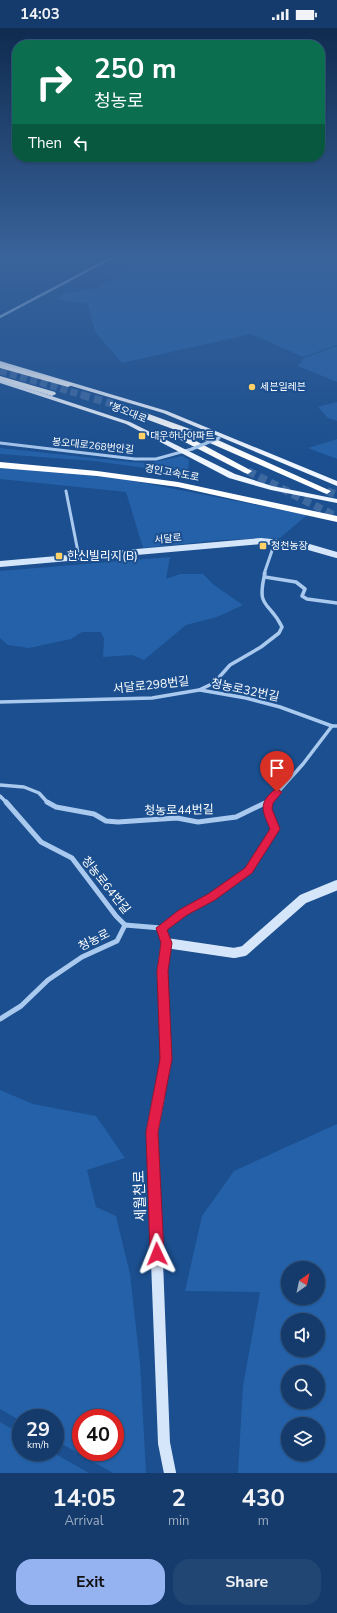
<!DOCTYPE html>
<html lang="en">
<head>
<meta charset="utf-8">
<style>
  :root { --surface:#143b6b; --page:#214673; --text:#f1f3f6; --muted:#9dadc1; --line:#33557e; --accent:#95b2f1 }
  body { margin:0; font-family:"Nunito Sans","Noto Sans KR",sans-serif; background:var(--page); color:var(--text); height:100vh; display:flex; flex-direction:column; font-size:15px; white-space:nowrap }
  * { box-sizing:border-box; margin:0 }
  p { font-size:13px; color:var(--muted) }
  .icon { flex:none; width:22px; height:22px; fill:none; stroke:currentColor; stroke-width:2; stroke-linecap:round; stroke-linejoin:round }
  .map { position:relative; height:1445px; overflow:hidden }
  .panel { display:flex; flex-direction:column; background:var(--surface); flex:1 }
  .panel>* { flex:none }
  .hud { position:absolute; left:12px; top:12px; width:313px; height:122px; border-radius:16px; box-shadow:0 1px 3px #0004,0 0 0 1px var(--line); background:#0b6e4f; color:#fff; overflow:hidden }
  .needle { width:26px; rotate:33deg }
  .tools { position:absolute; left:281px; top:1233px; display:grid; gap:8px }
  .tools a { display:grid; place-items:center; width:44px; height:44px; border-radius:50%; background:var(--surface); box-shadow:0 1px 3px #0004,0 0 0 1px var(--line); font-size:20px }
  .speed { position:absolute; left:12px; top:1381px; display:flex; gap:8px; font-size:20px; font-weight:700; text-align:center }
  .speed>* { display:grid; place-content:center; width:52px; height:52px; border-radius:50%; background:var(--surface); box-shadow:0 1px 3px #0004,0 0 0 1px var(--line); line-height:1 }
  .speed small { font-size:10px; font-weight:400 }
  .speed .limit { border:6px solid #d22; background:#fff; color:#111 }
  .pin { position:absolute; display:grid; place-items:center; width:34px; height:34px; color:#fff; margin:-41px -17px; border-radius:50% 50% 50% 0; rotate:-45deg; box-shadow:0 0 4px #0007 }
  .pin .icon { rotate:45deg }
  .me { position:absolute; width:44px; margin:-22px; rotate:358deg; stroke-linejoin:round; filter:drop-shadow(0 0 3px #0008) }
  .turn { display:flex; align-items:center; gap:14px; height:84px; padding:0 16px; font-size:18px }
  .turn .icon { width:52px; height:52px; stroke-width:2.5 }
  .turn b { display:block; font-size:28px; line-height:34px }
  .then { display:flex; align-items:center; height:38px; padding:0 16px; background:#0003; gap:8px; font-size:15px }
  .eta { display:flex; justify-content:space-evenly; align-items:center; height:68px; text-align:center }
  .eta b { font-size:24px; font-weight:700; line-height:28px }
  .action { display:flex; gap:8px; margin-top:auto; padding:8px 16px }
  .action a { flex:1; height:46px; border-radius:16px; background:var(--accent); color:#111; font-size:16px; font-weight:700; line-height:46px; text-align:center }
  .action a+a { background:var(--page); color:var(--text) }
  .status { display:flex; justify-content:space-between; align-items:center; height:28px; padding:0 20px; background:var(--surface); direction:ltr }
  .status svg { height:11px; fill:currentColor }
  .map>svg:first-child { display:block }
  .green { fill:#2461a8; fill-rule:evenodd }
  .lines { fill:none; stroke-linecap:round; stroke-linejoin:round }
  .highway-tunnel-far1 { stroke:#3d69a0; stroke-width:7; stroke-dasharray:7 3.5; stroke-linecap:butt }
  .highway-tunnel { stroke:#3d69a0; stroke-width:8; stroke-dasharray:8 4.5; stroke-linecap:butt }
  .street-far3 { stroke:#a9c9ee; stroke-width:2.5 }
  .street-far2 { stroke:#a9c9ee; stroke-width:3 }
  .street-far1 { stroke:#a9c9ee; stroke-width:3.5 }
  .street { stroke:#a9c9ee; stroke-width:5 }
  .secondary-far2 { stroke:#d6e6fa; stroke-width:6 }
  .secondary-far1 { stroke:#d6e6fa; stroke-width:10 }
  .secondary { stroke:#d6e6fa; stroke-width:12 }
  .primary { fill:#f0f6ff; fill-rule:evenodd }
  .highway { fill:#fff; fill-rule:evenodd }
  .street-bridge { stroke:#a9c9ee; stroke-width:3 }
  .route { fill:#e11d48; stroke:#92132f }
  .poi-dot { fill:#ffd166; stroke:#1b4f8f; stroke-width:1.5 }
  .labels { text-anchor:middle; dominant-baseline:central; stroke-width:4; stroke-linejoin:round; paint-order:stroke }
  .far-poi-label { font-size:10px; fill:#fff; stroke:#1b4f8f; text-anchor:start }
  .far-street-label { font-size:10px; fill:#fff; stroke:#1b4f8f }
  .poi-label { font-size:12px; fill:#fff; stroke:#1b4f8f; text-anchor:start }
  .street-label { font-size:12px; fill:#fff; stroke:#1b4f8f }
  .near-street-label { font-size:14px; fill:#fff; stroke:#1b4f8f }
</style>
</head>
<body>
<div class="status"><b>14:03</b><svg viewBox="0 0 49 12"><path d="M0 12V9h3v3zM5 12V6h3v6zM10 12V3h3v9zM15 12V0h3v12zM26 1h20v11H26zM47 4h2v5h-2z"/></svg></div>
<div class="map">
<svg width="337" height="1445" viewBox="0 0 337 1445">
  <rect width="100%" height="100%" fill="#1b4f8f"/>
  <g class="green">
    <polygon points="143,228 337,228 337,317 303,329 251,306 122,335 95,304 88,276 56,271 65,265 94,261 119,247 98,242 121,239"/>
    <polygon points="337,318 337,354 298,338 304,330"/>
    <polygon points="337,374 337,393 328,390 318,379"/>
    <polygon points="337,411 337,431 308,420"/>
    <polygon points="0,420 131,434 149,435 182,428 189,432 188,446 94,433 0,426"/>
    <polygon points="0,440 52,443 129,452 307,487 280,510 222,512 143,520 126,464 0,451"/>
    <polygon points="170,529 166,551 180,546 203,546 214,557 243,577 217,589 186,597 144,632 132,627 103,629 104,611 101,604 82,604 71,611 29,620 8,617 0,610 0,543"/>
    <path d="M0,1062L33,1076L96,1088L125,1130L87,1142L96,1179L116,1188L130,1246L140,1335L146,1445H113L55,1412V1390H21V1393L0,1381ZM81,1390H115V1424H81Z"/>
    <path d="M337,1096V1445H238L243,1358L260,1264L185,1263L202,1188L234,1143ZM288,1240H318V1270H288ZM288,1292H318V1322H288ZM288,1344H318V1374H288ZM288,1396H318V1426H288Z"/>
    <polygon points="0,1394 21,1406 21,1424 52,1424 89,1445 0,1445"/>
  </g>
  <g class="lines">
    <polyline class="highway-tunnel-far1" points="0,343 86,368"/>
    <g class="highway-tunnel">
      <polyline points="82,367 113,376"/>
      <polyline points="248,443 337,489"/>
      <polyline points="327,463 337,467"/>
    </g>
    <polyline class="street-far3" points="0,289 115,228"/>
    <g class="street-far2">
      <polyline points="0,415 135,431 156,431 192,421"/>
      <polyline points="66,463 79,529"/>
      <polyline points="264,546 275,514"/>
    </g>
    <g class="street-far1">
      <polyline points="265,549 296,554 305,561 302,568 307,571 337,575"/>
      <polyline points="200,662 246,670 280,679 332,698"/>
      <path d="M0,674L152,670L199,662L214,655L230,637L261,619L279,605L282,599C269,572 256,582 265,545"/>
      <polyline points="0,757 24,759 39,765 48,775"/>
      <polyline points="0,768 7,775"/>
      <polyline points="265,775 268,774"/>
      <polyline points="268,775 303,736 332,698 337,698"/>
    </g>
    <g class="street">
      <polyline points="6,774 41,814 72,830 116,888 125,897"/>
      <polyline points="47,774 56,779 94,786 106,793 118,794 177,790 198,794 236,789 267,774"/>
      <polyline points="161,900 166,915"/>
      <polyline points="0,991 21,978 48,952 82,929 117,913 125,897 161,900 211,869 249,842 275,801 267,781 268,774"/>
    </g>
    <polyline class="secondary-far2" points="0,536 261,513 302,517 337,527"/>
    <polyline class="secondary-far1" points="159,1069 166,1031 162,943 166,915 234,925 244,923 303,871 337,857"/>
    <polyline class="secondary" points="159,1068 152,1104 164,1415 170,1445"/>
    <g class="primary">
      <polygon points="0,333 167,383 337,453 337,458 163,385 0,337"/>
      <polygon points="0,351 130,394 235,446 272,458 337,471 337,475 271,462 229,450 126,396 0,355"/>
    </g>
    <g class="highway">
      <polygon points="0,336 71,355 72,357 68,359 0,340"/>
      <polygon points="0,348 55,364 56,366 52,368 0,352"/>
      <polygon points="110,374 116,374 209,408 331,463 327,466 324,465 203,412 110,378"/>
      <polygon points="177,406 183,406 252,443 248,446 245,445 177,410"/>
      <polygon points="0,434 97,443 178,454 337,488 337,494 178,459 97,448 0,440"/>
    </g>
    <polyline class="street-bridge" points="192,421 219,410"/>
  </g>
  <linearGradient id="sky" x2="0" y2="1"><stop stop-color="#0f2b4f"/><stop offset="0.53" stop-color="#39639b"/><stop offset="1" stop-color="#39639b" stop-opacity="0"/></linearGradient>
  <rect width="337" height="431" fill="url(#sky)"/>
  <path class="route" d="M277,761L282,764L273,775L272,781L280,801L252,845L215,872L187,887L167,902L172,915L168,943L172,1031L158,1104L164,1226L162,1230L157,1232L152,1230L150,1226L146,1104L160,1031L157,943L161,915L156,900L179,882L208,866L245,840L270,801C265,788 258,778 269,767C272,764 273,762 277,761Z"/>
  <g class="poi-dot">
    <circle cx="252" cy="359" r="4"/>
    <rect x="138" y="404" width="8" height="8" rx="2"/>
    <rect x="259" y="514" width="8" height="8" rx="2"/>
    <rect x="55" y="524" width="8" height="8" rx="2"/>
  </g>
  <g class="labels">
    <g class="far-poi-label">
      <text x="260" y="359">세븐일레븐</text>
      <text x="150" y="408">대우하나아파트</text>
      <text x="271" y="518">청천농장</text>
    </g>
    <g class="far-street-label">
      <text transform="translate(129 385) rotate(22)">봉오대로</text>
      <text transform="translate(93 418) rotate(6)">봉오대로268번안길</text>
      <text transform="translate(172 445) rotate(10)">경인고속도로</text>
      <text transform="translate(168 511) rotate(-5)">서달로</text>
    </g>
    <g class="poi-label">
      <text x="67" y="528">한신빌리지(B)</text>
    </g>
    <g class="street-label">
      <text transform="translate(151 657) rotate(-6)">서달로298번길</text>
      <text transform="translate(245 662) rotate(12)">청농로32번길</text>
      <text transform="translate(179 782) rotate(-1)">청농로44번길</text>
      <text transform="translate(106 857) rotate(51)">청농로64번길</text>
      <text transform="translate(94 912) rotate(-27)">청농로</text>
    </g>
    <g class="near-street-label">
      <text transform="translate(140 1168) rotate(-92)">세월천로</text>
    </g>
  </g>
</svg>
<div class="tools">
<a><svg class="needle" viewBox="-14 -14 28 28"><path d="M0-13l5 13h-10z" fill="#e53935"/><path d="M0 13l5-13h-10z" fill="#9dadc1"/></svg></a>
<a><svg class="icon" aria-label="sound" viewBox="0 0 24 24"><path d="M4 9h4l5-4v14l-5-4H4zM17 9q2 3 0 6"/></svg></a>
<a><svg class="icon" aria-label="search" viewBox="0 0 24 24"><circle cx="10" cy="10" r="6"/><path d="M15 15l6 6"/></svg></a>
<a><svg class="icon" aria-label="layers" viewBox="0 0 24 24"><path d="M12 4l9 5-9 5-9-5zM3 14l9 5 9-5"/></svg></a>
</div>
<div class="speed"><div>29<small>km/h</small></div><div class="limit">40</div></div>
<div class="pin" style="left:277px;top:764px;background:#d93025"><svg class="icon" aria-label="arrive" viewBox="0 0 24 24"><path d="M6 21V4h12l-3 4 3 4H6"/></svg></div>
<svg class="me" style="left:157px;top:1226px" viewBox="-20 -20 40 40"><path d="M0-17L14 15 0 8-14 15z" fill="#e11d48" stroke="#fff" stroke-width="4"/></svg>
<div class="hud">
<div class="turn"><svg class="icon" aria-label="right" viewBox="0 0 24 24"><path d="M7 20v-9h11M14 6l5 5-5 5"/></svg><div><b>250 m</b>청농로</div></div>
<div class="then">Then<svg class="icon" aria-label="left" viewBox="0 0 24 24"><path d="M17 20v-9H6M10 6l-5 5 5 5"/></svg></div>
</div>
</div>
<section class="panel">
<div class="eta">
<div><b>14:05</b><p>Arrival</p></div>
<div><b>2</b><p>min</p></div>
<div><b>430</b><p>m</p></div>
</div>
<div class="action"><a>Exit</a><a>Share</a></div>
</section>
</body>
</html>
